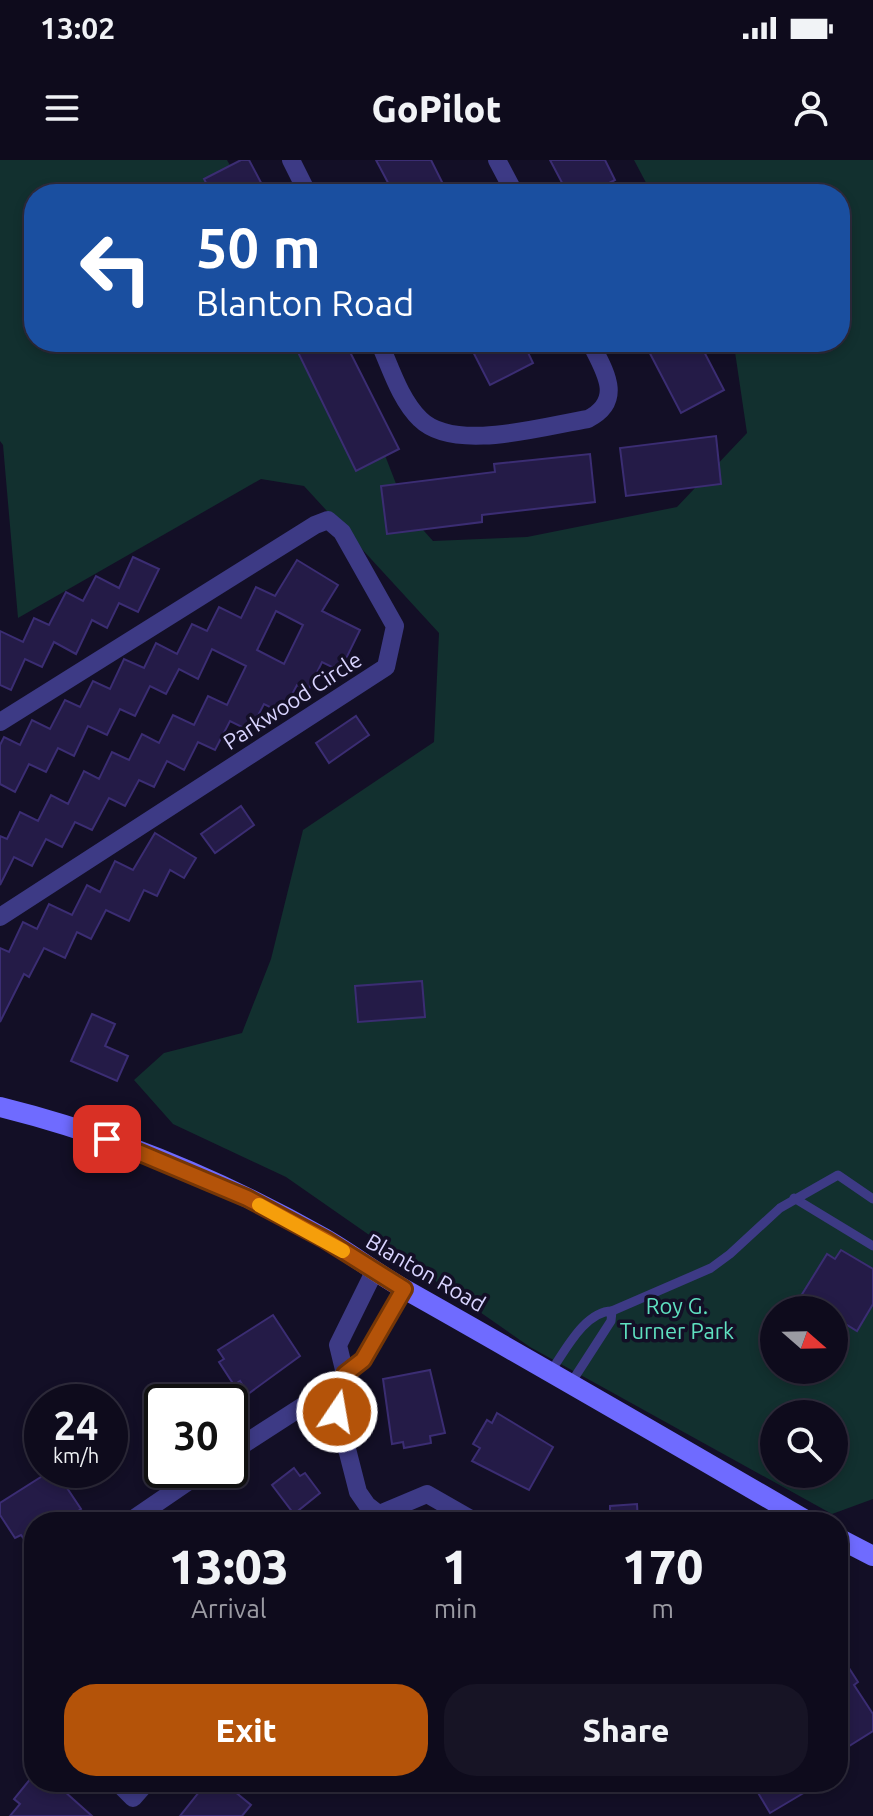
<!DOCTYPE html>
<html lang="en">
<head>
<meta charset="utf-8">
<style>
  :root { --surface:#0e0b1c; --page:#171425; --text:#f1f3f6; --muted:#9b9ba3; --line:#2e2b3b; --accent:#b45309 }
  body { margin:0; font-family:Ubuntu,sans-serif; background:var(--page); color:var(--text); height:100vh; display:flex; flex-direction:column; font-size:30px; white-space:nowrap }
  * { box-sizing:border-box; margin:0 }
  p { font-size:26px; color:var(--muted) }
  .icon { flex:none; width:44px; height:44px; fill:none; stroke:currentColor; stroke-width:2; stroke-linecap:round; stroke-linejoin:round }
  .map { position:relative; flex:1; overflow:hidden }
  .side { position:absolute; left:24px; top:1352px; width:824px; height:280px; display:flex; flex-direction:column; background:var(--surface); border-radius:32px; box-shadow:0 4px 12px #0003,0 0 0 2px var(--line) }
  .side>* { flex:none }
  .guide { position:absolute; left:24px; top:24px; width:826px; height:168px; border-radius:32px; box-shadow:0 4px 12px #0003,0 0 0 2px var(--line); background:#1a4fa0; color:#fff; overflow:hidden }
  .needle { width:52px; rotate:110deg }
  .buttons { position:absolute; left:760px; top:1136px; display:grid; gap:16px }
  .buttons a { display:grid; place-items:center; width:88px; height:88px; border-radius:50%; background:var(--surface); box-shadow:0 4px 12px #0003,0 0 0 2px var(--line); font-size:40px }
  .speed { position:absolute; left:24px; top:1224px; display:flex; gap:16px; font-size:40px; font-weight:700; text-align:center }
  .speed>* { display:grid; place-content:center; width:104px; height:104px; border-radius:50%; background:var(--surface); box-shadow:0 4px 12px #0003,0 0 0 2px var(--line); line-height:1 }
  .speed small { font-size:20px; font-weight:400 }
  .speed .limit { border:4px solid #111; border-radius:12px; background:#fff; color:#111 }
  .pin { position:absolute; display:grid; place-items:center; width:68px; height:68px; color:#fff; margin:-34px; border-radius:16px; box-shadow:0 4px 12px #0006 }
  .me { position:absolute; width:88px; margin:-44px; rotate:12deg; stroke-linejoin:round; filter:drop-shadow(0 0 6px #0008) }
  .turn { display:flex; align-items:center; gap:28px; height:168px; padding:0 40px; font-size:36px }
  .turn .icon { width:104px; height:104px; stroke-width:2.5 }
  .turn b { display:block; font-size:56px; line-height:68px }
  .eta { display:flex; justify-content:space-evenly; align-items:center; height:136px; text-align:center }
  .eta b { font-size:48px; font-weight:800; line-height:56px }
  .primary-button { display:flex; gap:16px; margin-top:auto; padding:16px 40px }
  .primary-button a { flex:1; height:92px; border-radius:32px; background:var(--accent); color:#fff; font-size:32px; font-weight:800; line-height:92px; text-align:center }
  .primary-button a+a { background:var(--page); color:var(--text) }
  .status { display:flex; justify-content:space-between; align-items:center; height:56px; padding:0 40px; background:var(--surface); direction:ltr }
  .status svg { height:22px; fill:currentColor }
  header { display:flex; justify-content:space-between; align-items:center; height:104px; padding:0 40px; background:var(--surface); font-size:36px; font-weight:800 }
  .map>svg:first-child { display:block }
  .green { fill:#12302f; fill-rule:evenodd }
  .building { fill:#241b47; stroke:#3b2d73; stroke-width:2; fill-rule:evenodd }
  .lines { fill:none; stroke-linecap:round; stroke-linejoin:round }
  .lane { stroke:#3d3a85; stroke-width:9 }
  .street { stroke:#3d3a85; stroke-width:18 }
  .secondary { stroke:#6f6bff; stroke-width:20 }
  .route-casing { stroke:#753606; stroke-width:20 }
  .route { stroke:#b45309; stroke-width:14 }
  .slow { stroke:#f59e0b; stroke-width:14 }
  .labels { text-anchor:middle; dominant-baseline:central; stroke-width:7; stroke-linejoin:round; paint-order:stroke }
  .street-label { font-size:22px; fill:#d9d4ff; stroke:#130f26 }
  .park-label { font-size:22px; fill:#5fe0c0; stroke:#130f26 }
</style>
</head>
<body>
<div class="status"><b>13:02</b><svg viewBox="0 0 49 12"><path d="M0 12V9h3v3zM5 12V6h3v6zM10 12V3h3v9zM15 12V0h3v12zM26 1h20v11H26zM47 4h2v5h-2z"/></svg></div>
<header><svg class="icon" aria-label="menu" viewBox="0 0 24 24"><path d="M4 6h16M4 12h16M4 18h16"/></svg>GoPilot<svg class="icon" aria-label="person" viewBox="0 0 24 24"><circle cx="12" cy="8" r="4"/><path d="M4 21q1-7 8-7t8 7"/></svg></header>
<div class="map">
<svg width="873" height="1656" viewBox="0 0 873 1656">
  <rect width="100%" height="100%" fill="#130f26"/>
  <path class="green" d="M0,0H227L246,34H34V182H329L367,249L407,352L433,381L527,377L677,347L747,273L735,192L729,182H840V34H652L634,0H873V1339L832,1354L530,1187L286,1017L173,964L134,920L164,893L242,873L271,799L303,670L434,582L439,473L304,326L261,319L18,458L3,285L0,281ZM774,1150H834V1210H774ZM774,1254H834V1314H774Z"/>
  <g class="building">
    <polygon points="241,0 249,0 267,34 212,34 204,19"/>
    <polygon points="376,0 431,0 448,34 394,34"/>
    <polygon points="550,0 605,0 615,20 588,34 568,34"/>
    <polygon points="293,182 345,182 399,289 356,311"/>
    <polygon points="468,182 523,182 533,203 490,225"/>
    <polygon points="644,182 699,182 724,230 681,253"/>
    <polygon points="716,276 721,324 626,336 620,288"/>
    <polygon points="590,294 595,342 482,355 482,362 387,374 381,326 495,312 494,304"/>
    <polygon points="133,397 159,409 138,452 119,443 107,468 92,460 76,494 54,482 42,507 25,499 11,530 0,525 0,471 23,482 34,458 49,465 66,432 83,441 96,416 119,428"/>
    <path d="M297,400L338,425L322,451L360,470L340,511L322,502L308,531L297,525L282,553L264,544L250,571L230,561L215,590L198,582L184,610L167,601L154,627L139,620L125,646L109,638L92,670L75,662L62,687L46,679L32,706L14,697L0,725V676L7,679L20,652L38,661L51,635L68,644L84,611L99,619L112,592L129,600L142,574L159,583L173,555L194,565L208,536L227,545L246,506L212,489L198,519L179,509L166,534L150,526L135,556L120,549L107,575L88,566L74,596L58,588L46,612L29,604L15,632L0,624V585L4,577L20,585L32,560L50,569L65,540L80,547L93,521L110,529L124,499L144,508L156,483L177,494L192,464L207,471L219,447L241,458L256,427L275,436ZM276,451L303,465L284,504L257,490Z"/>
    <polygon points="356,556 369,575 329,603 316,583"/>
    <polygon points="241,646 254,665 215,693 201,674"/>
    <polygon points="155,673 196,698 184,718 170,710 157,736 144,730 129,761 106,750 91,779 77,772 65,798 44,788 29,817 24,814 0,862 0,788 9,792 23,762 37,769 49,744 72,755 87,725 100,732 115,701 133,710"/>
    <polygon points="422,821 425,857 358,862 355,826"/>
    <polygon points="92,854 115,864 105,886 128,896 117,921 71,901"/>
    <polygon points="841,1090 873,1109 873,1144 857,1171 834,1157 834,1150 805,1150 796,1144 827,1094 835,1099"/>
    <polygon points="273,1155 300,1196 248,1234 240,1221 234,1225 219,1202 224,1199 218,1190"/>
    <polygon points="430,1210 445,1273 430,1276 431,1283 404,1288 403,1282 392,1284 383,1219"/>
    <polygon points="497,1253 553,1287 529,1330 472,1301 480,1288 473,1284 487,1260 492,1263"/>
    <polygon points="294,1308 300,1316 305,1313 320,1333 294,1354 272,1325"/>
    <polygon points="52,1310 55,1310 81,1349 62,1362 34,1362 34,1393 21,1375 15,1378 0,1355 0,1343"/>
    <polygon points="637,1344 638,1362 610,1362 610,1346"/>
    <polygon points="838,1491 858,1522 854,1525 873,1554 873,1571 838,1593"/>
    <polygon points="31,1618 34,1622 54,1622 92,1656 10,1656 20,1644 14,1639"/>
    <polygon points="207,1622 223,1622 251,1645 242,1656 180,1656"/>
    <polygon points="772,1622 822,1622 770,1653 757,1631"/>
  </g>
  <g class="lines">
    <g class="lane">
      <polyline points="794,1038 873,1086"/>
      <polyline points="612,1151 711,1108 730,1094 780,1048 838,1015 873,1039"/>
      <path d="M551,1211C565,1191 585,1151 612,1151L611,1161L571,1223"/>
    </g>
    <g class="street">
      <polyline points="291,0 308,34"/>
      <polyline points="497,0 515,34"/>
      <path d="M379,182C390,206 400,240 420,259C454,293 544,266 588,259C625,240 604,210 590,182"/>
      <polyline points="0,562 315,365 328,360 342,372 395,466 386,507 0,757"/>
      <polyline points="345,1214 338,1185 374,1112"/>
      <polyline points="230,1293 306,1244 335,1242"/>
      <polyline points="377,1355 427,1334 476,1362"/>
      <polyline points="129,1362 205,1310"/>
      <polyline points="389,1362 367,1345 358,1332 335,1242 345,1214 363,1200 404,1129"/>
      <polyline points="34,1443 32,1456 34,1474"/>
      <polyline points="117,1622 133,1638 147,1622"/>
    </g>
    <g class="secondary">
      <path d="M0,947C113,975 223,1021 324,1078C352,1094 377,1114 406,1130C541,1206 675,1284 809,1362"/>
      <polyline points="838,1378 873,1396"/>
    </g>
  </g>
  <g class="lines">
    <g class="route-casing">
      <polyline id="route" points="107,979 247,1038 326,1080 404,1129 363,1200 345,1214 335,1242 337,1252"/>
    </g>
    <use href="#route" class="route"/>
    <polyline class="slow" points="259,1045 343,1091"/>
  </g>
  <g class="labels">
    <g class="street-label">
      <text transform="translate(292 540) rotate(-33)">Parkwood Circle</text>
      <text transform="translate(426 1112) rotate(30)">Blanton Road</text>
    </g>
    <g class="park-label">
      <text x="677" y="1145">Roy G.<tspan x="677" dy="25">Turner Park</tspan></text>
    </g>
  </g>
</svg>
<div class="buttons">
<a><svg class="needle" viewBox="-14 -14 28 28"><path d="M0-13l5 13h-10z" fill="#e53935"/><path d="M0 13l5-13h-10z" fill="#9b9ba3"/></svg></a>
<a><svg class="icon" aria-label="search" viewBox="0 0 24 24"><circle cx="10" cy="10" r="6"/><path d="M15 15l6 6"/></svg></a>
</div>
<div class="speed"><div>24<small>km/h</small></div><div class="limit">30</div></div>
<div class="pin" style="left:107px;top:979px;background:#d93025"><svg class="icon" aria-label="arrive" viewBox="0 0 24 24"><path d="M6 21V4h12l-3 4 3 4H6"/></svg></div>
<svg class="me" style="left:337px;top:1252px" viewBox="-20 -20 40 40"><circle r="17" fill="#b45309" stroke="#fff" stroke-width="3"/><path d="M0-11L8 9 0 5-8 9z" fill="#fff"/></svg>
<div class="guide">
<div class="turn"><svg class="icon" aria-label="left" viewBox="0 0 24 24"><path d="M17 20v-9H6M10 6l-5 5 5 5"/></svg><div><b>50 m</b>Blanton Road</div></div>
</div>
<section class="side">
<div class="eta">
<div><b>13:03</b><p>Arrival</p></div>
<div><b>1</b><p>min</p></div>
<div><b>170</b><p>m</p></div>
</div>
<div class="primary-button"><a>Exit</a><a>Share</a></div>
</section>
</div>
</body>
</html>
